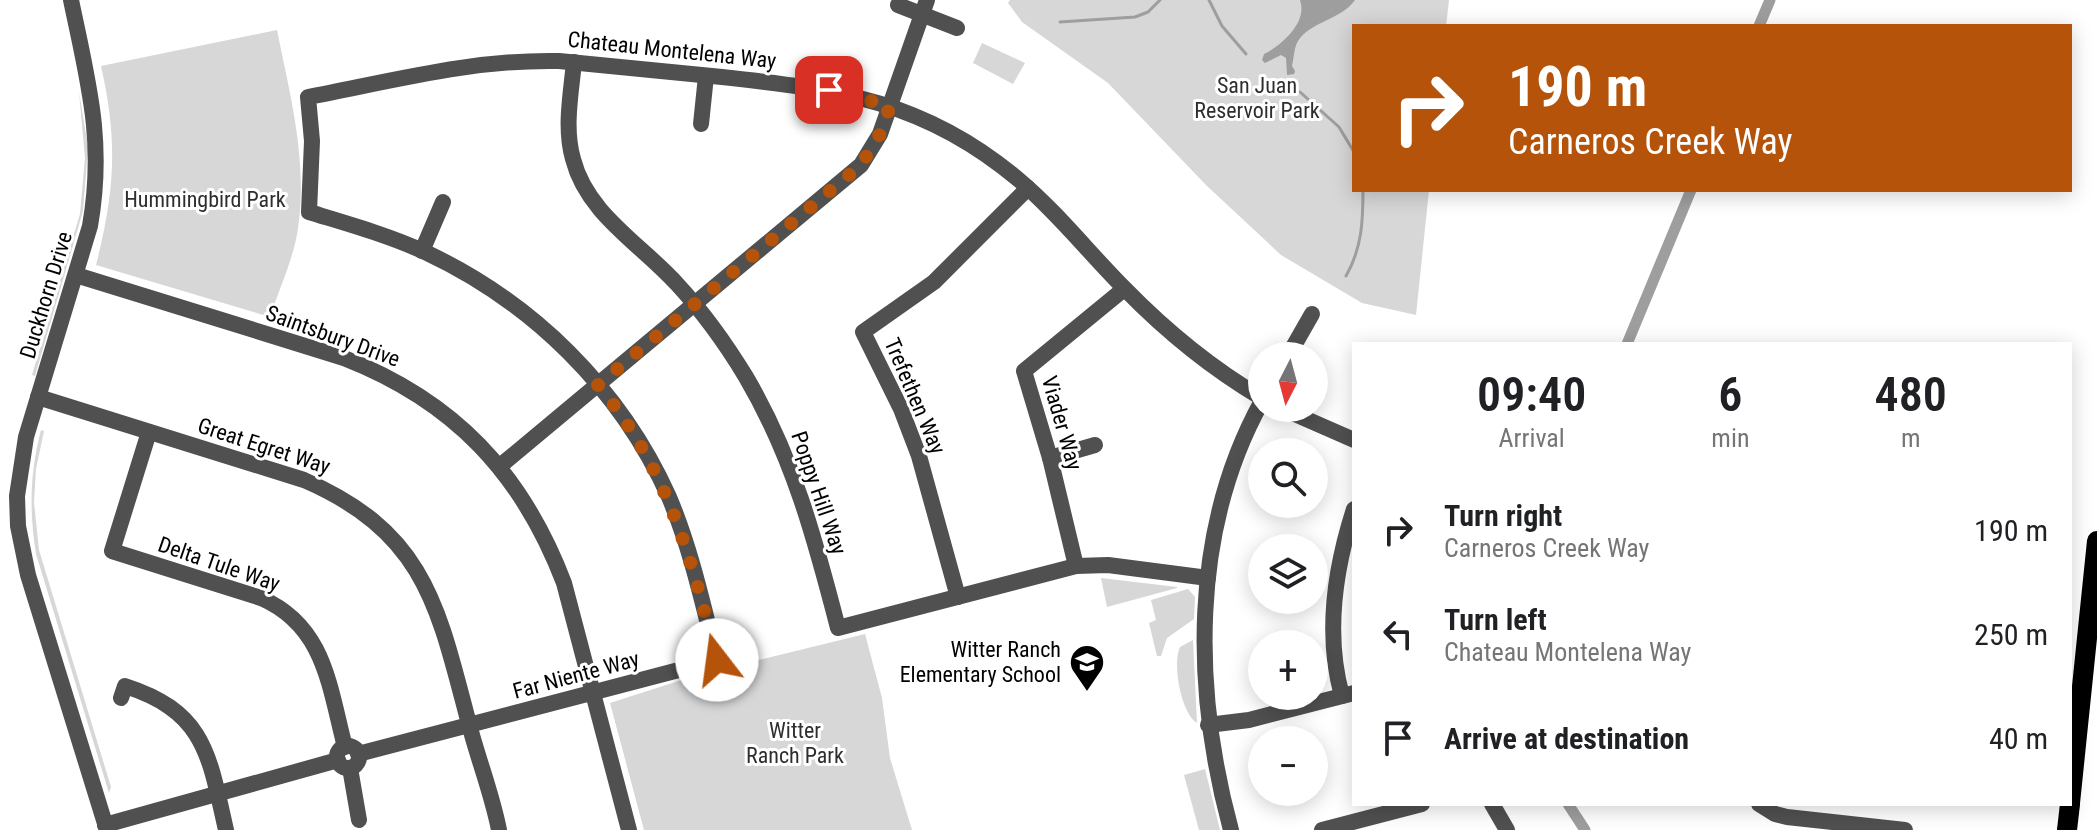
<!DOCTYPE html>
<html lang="en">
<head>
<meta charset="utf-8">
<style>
  :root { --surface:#fff; --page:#f6f6f6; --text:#202124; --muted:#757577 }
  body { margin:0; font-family:"Roboto Condensed",sans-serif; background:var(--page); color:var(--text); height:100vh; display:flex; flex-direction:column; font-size:30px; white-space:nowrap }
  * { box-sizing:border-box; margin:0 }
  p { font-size:26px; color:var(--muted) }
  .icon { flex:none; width:44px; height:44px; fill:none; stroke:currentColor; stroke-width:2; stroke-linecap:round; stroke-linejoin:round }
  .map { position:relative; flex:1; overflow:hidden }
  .details { position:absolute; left:1352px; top:342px; width:720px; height:464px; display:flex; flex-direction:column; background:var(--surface); border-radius:0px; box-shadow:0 4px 20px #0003 }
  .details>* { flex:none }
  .hud { position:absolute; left:1352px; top:24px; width:720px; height:168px; border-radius:0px; box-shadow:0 4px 20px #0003; background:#b45309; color:#fff; overflow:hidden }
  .needle { width:52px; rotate:186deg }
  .fabs { position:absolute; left:1248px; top:342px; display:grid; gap:16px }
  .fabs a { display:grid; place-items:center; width:80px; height:80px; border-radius:50%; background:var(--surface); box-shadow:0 4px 20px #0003; font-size:40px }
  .pin { position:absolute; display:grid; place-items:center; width:68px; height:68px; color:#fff; margin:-34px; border-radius:16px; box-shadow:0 4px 12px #0006 }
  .me { position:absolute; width:88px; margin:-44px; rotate:345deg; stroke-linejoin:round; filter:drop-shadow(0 0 6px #0008) }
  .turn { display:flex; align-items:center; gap:28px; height:168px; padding:0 24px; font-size:36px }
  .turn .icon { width:104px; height:104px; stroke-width:2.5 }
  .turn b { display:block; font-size:56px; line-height:68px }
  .eta { display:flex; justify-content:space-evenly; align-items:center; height:136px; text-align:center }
  .eta b { font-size:48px; font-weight:600; line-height:56px }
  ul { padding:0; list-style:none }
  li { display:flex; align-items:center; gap:24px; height:104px; padding:0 24px }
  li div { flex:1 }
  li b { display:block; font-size:30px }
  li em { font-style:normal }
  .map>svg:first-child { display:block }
  .green { fill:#d7d7d7 }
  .water { fill:#9e9e9e }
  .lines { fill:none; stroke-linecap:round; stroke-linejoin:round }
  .stream { stroke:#9e9e9e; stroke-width:3 }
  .canal { stroke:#9e9e9e; stroke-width:11 }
  .minor { stroke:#505050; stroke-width:16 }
  .major { stroke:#000; stroke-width:20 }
  .route { stroke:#b45309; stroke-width:14; stroke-dasharray:0 25.2 }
  .labels { text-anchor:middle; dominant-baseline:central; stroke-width:6; stroke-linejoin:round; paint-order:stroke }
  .street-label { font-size:22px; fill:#000; stroke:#fff }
  .park-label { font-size:22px; fill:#2e2e2e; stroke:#fff }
  .poi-label { font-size:22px; fill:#000; stroke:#fff; text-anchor:end }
</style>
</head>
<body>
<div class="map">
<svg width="2097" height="830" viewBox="0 0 2097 830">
  <rect width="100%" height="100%" fill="#fff"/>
  <g class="green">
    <polygon points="1010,0 1449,0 1446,26 1354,26 1354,190 1429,190 1416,315 1362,303 1281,255 1207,186 1108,83 1022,22 1008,3"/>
    <path d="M277,30C290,95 308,161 298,228C294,258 279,289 270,317L96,265C115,190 118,141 101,66Z"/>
    <polygon points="982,43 1025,63 1013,84 973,63"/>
    <polygon points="79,92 88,147 83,211 35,376 32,375 80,214 85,158"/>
    <path d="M41,430L44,431L36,469L34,502L39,550L111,787L109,793L36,554C29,511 30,472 41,430Z"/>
    <polygon points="1101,578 1177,587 1177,588 1107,607"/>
    <polygon points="1188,589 1195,597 1194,619 1167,638 1161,656 1157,656 1149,623 1156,620 1151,600"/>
    <polygon points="865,634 882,698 890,758 912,830 644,830 610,703 694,676"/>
    <path d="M1193,640L1197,723C1181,714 1172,663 1180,647Z"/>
    <polygon points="1205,769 1220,830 1199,830 1184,775"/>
  </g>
  <path class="water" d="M1300,0H1355C1341,20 1311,21 1298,41C1294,47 1294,58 1292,66L1295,71L1294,74L1287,75L1286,58L1281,55L1265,63L1262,60L1264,54C1282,45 1308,22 1300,0Z"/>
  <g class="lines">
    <g class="stream">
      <polyline points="1209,0 1222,26 1246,54"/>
      <polyline points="1060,22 1135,17 1148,12 1160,0"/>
      <polyline points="1300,92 1339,127 1354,152"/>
      <path d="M1346,276C1362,248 1363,221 1363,190"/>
    </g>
    <g class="canal">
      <polyline points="1759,26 1770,0"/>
      <polyline points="1627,344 1691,190"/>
      <polyline points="1568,804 1585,830"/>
    </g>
    <g class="minor">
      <path d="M71,0C88,82 105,141 90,226L26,437L17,496L18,526L28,575L107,830"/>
      <polyline points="898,5 957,28"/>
      <path d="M574,62C571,94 564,128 573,159C587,214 641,244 677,284C703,312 726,344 746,377C793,457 815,539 838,628L1076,566L1108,565L1208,578"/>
      <polyline points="701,124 706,76"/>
      <polyline points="422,251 443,202"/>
      <path d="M76,275L344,358C454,401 522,473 564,583L629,830"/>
      <polyline points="1288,356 1312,314"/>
      <path d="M38,397L304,480C426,533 438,607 469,724C478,759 492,794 499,830"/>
      <polyline points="1281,408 1354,440"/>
      <path d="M149,432L112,551L261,598C325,626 329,686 345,747"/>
      <polyline points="1050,458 1095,445"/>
      <polyline points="500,466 861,165 880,134 927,0"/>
      <polyline points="1076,566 1050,458 1024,371 1124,289"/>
      <polyline points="958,597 919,456 901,409 863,332 934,282 1028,188"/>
      <path d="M1342,696C1325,635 1335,568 1354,509"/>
      <path d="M121,698L125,686C206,712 209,756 226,830"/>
      <polyline points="1208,725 1249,720 1354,693"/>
      <circle cx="348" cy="757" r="11"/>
      <path d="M358,754L717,660C703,605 691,549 669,497C620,388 532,302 425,252C388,235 348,224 309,212L312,141L308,97C392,81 474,59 559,61C613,66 667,72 722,77C840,90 924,100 1019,180C1058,213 1089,253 1125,289C1166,331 1211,368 1262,398"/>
      <polyline points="350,768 359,820"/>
      <polyline points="1492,804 1507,830"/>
      <polyline points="1759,804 1775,814 1787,817 1905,830"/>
      <polyline points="105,825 338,760"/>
      <path d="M1231,830C1193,690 1190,531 1262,401"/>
      <polyline points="1322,830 1422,804"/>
    </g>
    <g class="major">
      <polyline points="2070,803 2097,541"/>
      <polyline points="2067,830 2070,804"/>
    </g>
  </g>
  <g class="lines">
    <path class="route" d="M717,660C690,555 669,471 598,385L861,165L880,134L890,106L829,90"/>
  </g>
  <defs>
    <g id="school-pin" transform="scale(1.8)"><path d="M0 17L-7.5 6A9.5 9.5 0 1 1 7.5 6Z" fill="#000" stroke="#fff"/><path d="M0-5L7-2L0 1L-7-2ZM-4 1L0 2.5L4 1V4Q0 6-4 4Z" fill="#fff"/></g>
  </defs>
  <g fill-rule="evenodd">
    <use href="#school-pin" x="1087" y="662"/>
  </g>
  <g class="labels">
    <g class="street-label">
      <text transform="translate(672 50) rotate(6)">Chateau Montelena Way</text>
      <text transform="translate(46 295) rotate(-73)">Duckhorn Drive</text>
      <text transform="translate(333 336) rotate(20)">Saintsbury Drive</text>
      <text transform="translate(915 396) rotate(67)">Trefethen Way</text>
      <text transform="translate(1062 423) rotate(74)">Viader Way</text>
      <text transform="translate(264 446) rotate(18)">Great Egret Way</text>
      <text transform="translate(819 493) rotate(71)">Poppy Hill Way</text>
      <text transform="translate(219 564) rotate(19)">Delta Tule Way</text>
      <text transform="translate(576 675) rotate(-15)">Far Niente Way</text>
    </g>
    <g class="park-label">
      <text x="1257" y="85">San Juan<tspan x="1257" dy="25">Reservoir Park</tspan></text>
      <text x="205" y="199">Hummingbird Park</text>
      <text x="795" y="730">Witter<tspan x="795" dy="25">Ranch Park</tspan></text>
    </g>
    <g class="poi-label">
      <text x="1061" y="649">Witter Ranch<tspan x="1061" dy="25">Elementary School</tspan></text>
    </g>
  </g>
</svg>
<div class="fabs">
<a><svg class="needle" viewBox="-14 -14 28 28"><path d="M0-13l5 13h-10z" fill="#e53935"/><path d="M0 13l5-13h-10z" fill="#757577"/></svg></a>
<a><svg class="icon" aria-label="search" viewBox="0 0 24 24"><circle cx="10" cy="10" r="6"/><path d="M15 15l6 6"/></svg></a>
<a><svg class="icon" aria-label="layers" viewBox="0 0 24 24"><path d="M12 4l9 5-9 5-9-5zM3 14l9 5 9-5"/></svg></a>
<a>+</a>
<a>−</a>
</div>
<div class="pin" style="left:829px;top:90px;background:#d93025"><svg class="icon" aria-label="arrive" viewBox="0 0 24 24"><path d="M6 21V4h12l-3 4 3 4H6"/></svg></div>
<svg class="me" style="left:717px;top:660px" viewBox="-20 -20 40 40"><circle r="19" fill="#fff"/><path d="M0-13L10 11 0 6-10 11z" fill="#b45309"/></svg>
<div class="hud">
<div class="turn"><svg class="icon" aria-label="right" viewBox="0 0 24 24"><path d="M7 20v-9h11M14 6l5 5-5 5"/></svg><div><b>190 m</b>Carneros Creek Way</div></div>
</div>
<section class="details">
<div class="eta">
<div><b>09:40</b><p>Arrival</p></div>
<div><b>6</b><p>min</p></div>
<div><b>480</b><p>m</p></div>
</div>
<ul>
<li><svg class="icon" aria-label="right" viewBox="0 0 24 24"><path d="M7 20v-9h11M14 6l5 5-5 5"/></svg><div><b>Turn right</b><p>Carneros Creek Way</p></div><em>190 m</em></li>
<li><svg class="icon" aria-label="left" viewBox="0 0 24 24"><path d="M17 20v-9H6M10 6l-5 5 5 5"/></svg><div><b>Turn left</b><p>Chateau Montelena Way</p></div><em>250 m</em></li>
<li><svg class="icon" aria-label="arrive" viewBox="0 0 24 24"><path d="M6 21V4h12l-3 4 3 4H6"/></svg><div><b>Arrive at destination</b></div><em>40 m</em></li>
</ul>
</section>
</div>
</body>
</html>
